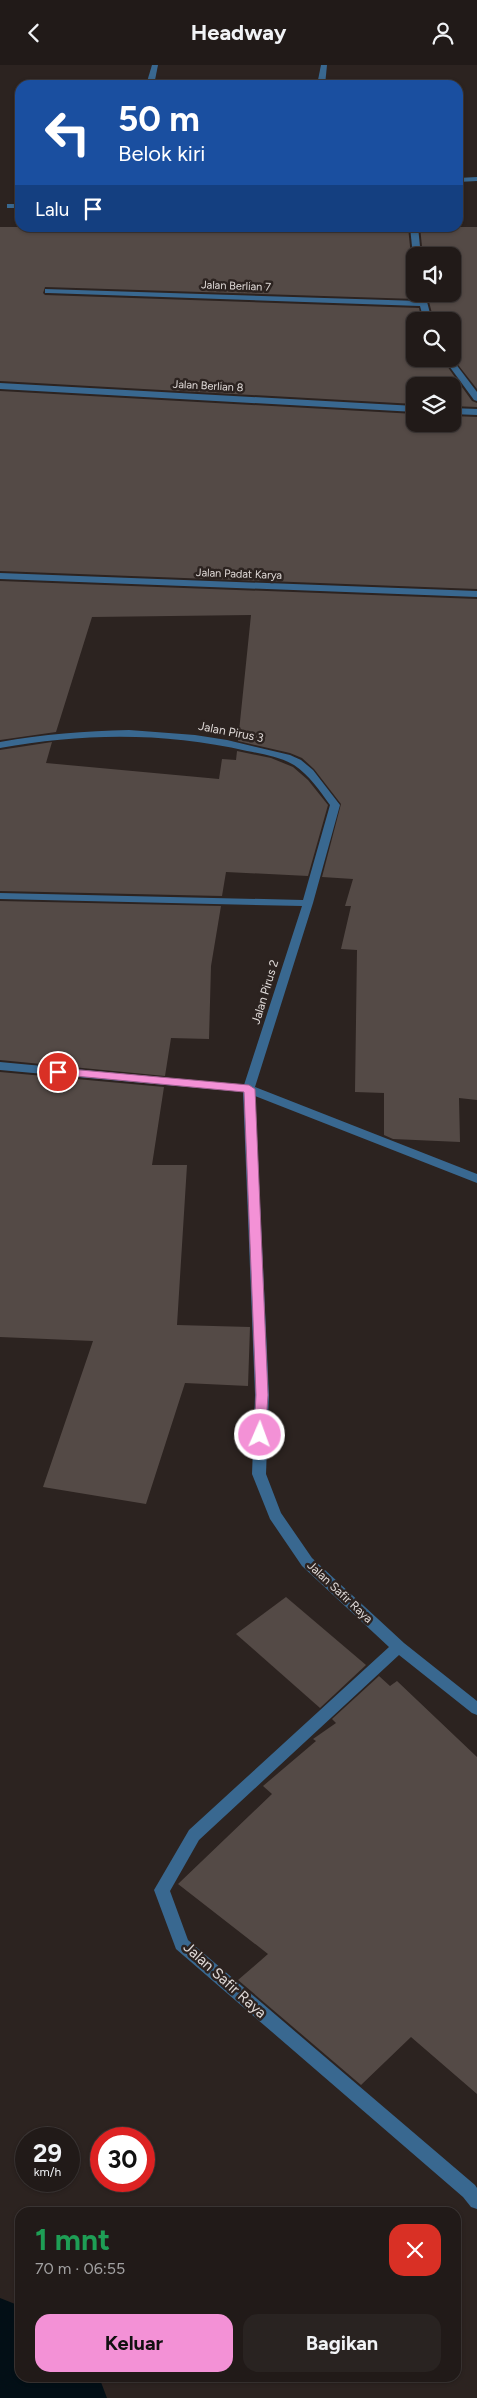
<!DOCTYPE html>
<html lang="id">
<head>
<meta charset="utf-8">
<style>
  :root { --surface:#211a18; --page:#292321; --text:#f1f3f6; --muted:#a2a1a2; --line:#3e3837; --accent:#f391d6 }
  body { margin:0; font-family:Figtree,sans-serif; background:var(--page); color:var(--text); height:100vh; display:flex; flex-direction:column; font-size:19px; white-space:nowrap }
  * { box-sizing:border-box; margin:0 }
  p { font-size:16px; color:var(--muted) }
  .icon { flex:none; width:28px; height:28px; fill:none; stroke:currentColor; stroke-width:2; stroke-linecap:round; stroke-linejoin:round }
  .map { position:relative; flex:1; overflow:hidden }
  .sheet { position:absolute; left:15px; top:2142px; width:446px; height:175px; display:flex; flex-direction:column; background:var(--surface); border-radius:15px; box-shadow:0 1px 4px #0004,0 0 0 1px var(--line) }
  .sheet>* { flex:none }
  .banner { position:absolute; left:15px; top:15px; width:448px; height:152px; border-radius:15px; box-shadow:0 1px 4px #0004,0 0 0 1px var(--line); background:#1a4fa0; color:#fff; overflow:hidden }
  .tools { position:absolute; left:406px; top:182px; display:grid; gap:10px }
  .tools a { display:grid; place-items:center; width:55px; height:55px; border-radius:10px; background:var(--surface); box-shadow:0 1px 4px #0004,0 0 0 1px var(--line); font-size:25px }
  .speed { position:absolute; left:15px; top:2062px; display:flex; gap:10px; font-size:25px; font-weight:700; text-align:center }
  .speed>* { display:grid; place-content:center; width:65px; height:65px; border-radius:50%; background:var(--surface); box-shadow:0 1px 4px #0004,0 0 0 1px var(--line); line-height:1 }
  .speed small { font-size:12px; font-weight:400 }
  .speed .limit { border:8px solid #d22; background:#fff; color:#111 }
  .pin { position:absolute; display:grid; place-items:center; width:42px; height:42px; color:#fff; margin:-21px; border:2px solid #fff; border-radius:50%; box-shadow:0 1px 5px #0007 }
  .me { position:absolute; width:55px; margin:-28px; rotate:2deg; stroke-linejoin:round; filter:drop-shadow(0 0 4px #0008) }
  .turn { display:flex; align-items:center; gap:18px; height:105px; padding:0 20px; font-size:22px }
  .turn .icon { width:65px; height:65px; stroke-width:2.5 }
  .turn b { display:block; font-size:35px; line-height:42px }
  .then { display:flex; align-items:center; height:48px; padding:0 20px; background:#0003; gap:10px; font-size:19px }
  .round { display:grid; place-items:center; flex:none; width:52px; height:52px; border-radius:15px; background:var(--page) }
  .head { display:flex; align-items:center; justify-content:space-between; height:85px; padding:0 20px }
  h1 { font-size:30px; font-weight:700; line-height:38px; color:#1e9e55 }
  .action { display:flex; gap:10px; margin-top:auto; padding:10px 20px }
  .action a { flex:1; height:58px; border-radius:15px; background:var(--accent); color:#111; font-size:20px; font-weight:700; line-height:58px; text-align:center }
  .action a+a { background:var(--page); color:var(--text) }
  header { display:flex; justify-content:space-between; align-items:center; height:65px; padding:0 20px; background:var(--surface); font-size:22px; font-weight:700 }
  .map>svg:first-child { display:block }
  .lines { fill:none; stroke-linecap:round; stroke-linejoin:round }
  .river { fill:#030f16; fill-rule:evenodd }
  .building { fill:#544a46 }
  .minor { fill:#396890; fill-rule:evenodd }
  .route { fill:#f391d6; stroke:#9e5e8b }
  .labels { text-anchor:middle; dominant-baseline:central; stroke-width:5; stroke-linejoin:round; paint-order:stroke }
  .far-street-label { font-size:11px; fill:#e0dad8; stroke:#2c2320 }
  .street-label { font-size:12px; fill:#e0dad8; stroke:#2c2320 }
  .near-street-label { font-size:15px; fill:#e0dad8; stroke:#2c2320 }
</style>
</head>
<body>
<header><svg class="icon" aria-label="back" viewBox="0 0 24 24"><path d="M15 5l-7 7 7 7"/></svg>Headway<svg class="icon" aria-label="person" viewBox="0 0 24 24"><circle cx="12" cy="8" r="4"/><path d="M4 21q1-7 8-7t8 7"/></svg></header>
<div class="map">
<svg width="477" height="2333" viewBox="0 0 477 2333">
  <rect width="100%" height="100%" fill="#2c2320"/>
  <g class="lines">
    <polygon class="river" points="0,2233 20,2241 20,2312 99,2312 107,2333 0,2333"/>
  </g>
  <g class="building">
    <polygon points="0,162 408,162 411,191 415,195 416,234 45,222 43,228 45,230 419,243 422,256 415,256 415,294 442,294 472,336 477,338 477,342 452,341 452,321 415,321 415,339 0,316"/>
    <polygon points="420,162 477,162 477,324 452,292 452,256 434,256 427,229 452,229 452,191 423,191"/>
    <polygon points="0,326 415,349 415,359 452,359 452,351 477,352 477,524 0,506"/>
    <polygon points="0,516 477,534 477,1035 459,1033 460,1077 393,1074 384,1070 384,1028 355,1027 357,885 341,884 351,841 345,841 353,814 322,812 341,739 314,704 302,693 290,688 238,676 251,550 92,552 56,667 0,675"/>
    <polygon points="52,677 46,698 219,714 222,694 236,695 237,686 271,693 293,702 308,715 328,740 308,811 226,807 222,831 0,826 0,685"/>
    <polygon points="0,836 221,841 211,901 209,974 171,973 165,1011 0,995"/>
    <polygon points="0,1007 164,1022 152,1100 187,1100 177,1260 250,1262 248,1321 185,1318 146,1439 43,1422 93,1276 0,1272"/>
    <polygon points="286,1532 366,1600 320,1643 236,1569"/>
    <polygon points="379,1611 390,1621 397,1616 477,1692 477,2029 411,1972 361,2020 238,1915 268,1889 178,1819 272,1729 263,1721 316,1676 313,1674 336,1658 332,1654"/>
  </g>
  <g class="lines">
    <g class="minor">
      <polygon points="152,0 158,0 154,20 146,20"/>
      <polygon points="321,0 327,0 325,20 317,20"/>
      <polygon points="477,112 477,116 458,117 458,113"/>
      <rect x="7" y="139" width="13" height="4"/>
      <polygon points="410,162 418,162 421,191 415,193 413,191"/>
      <polygon points="45,224 419,236 417,229 425,229 432,256 424,256 420,241 48,228 45,228"/>
      <polygon points="444,294 452,294 477,327 477,336 474,335"/>
      <polygon points="0,318 415,341 415,347 0,324"/>
      <polygon points="452,343 477,344 477,350 452,349"/>
      <polygon points="0,508 477,526 477,532 0,514"/>
      <path d="M129,665L195,670L227,675L290,690L301,695L313,705L340,740L313,838L255,1022L477,1109V1118L255,1031L269,1330L266,1409L281,1448L312,1493L404,1578L477,1636V1650L472,1648L399,1590L199,1775L170,1826L188,1875L475,2120L477,2123V2144L471,2142L463,2132L176,1884L154,1825L189,1765L389,1582L302,1501L270,1454L252,1409L255,1330L243,1027L0,1005V997L244,1020L302,841L0,834V828L303,835L330,740C320,726 309,710 294,700C280,692 263,689 247,686C165,667 82,668 0,683V677C43,669 85,666 129,665Z"/>
    </g>
  </g>
  <polygon class="route" points="58,1003 249,1020 255,1024 268,1330 265,1373 256,1373 254,1370 256,1330 244,1027 54,1009 54,1004"/>
  <g class="labels">
    <g class="far-street-label">
      <text transform="translate(236 221) rotate(2)">Jalan Berlian 7</text>
      <text transform="translate(208 321) rotate(3)">Jalan Berlian 8</text>
      <text transform="translate(239 509) rotate(2)">Jalan Padat Karya</text>
    </g>
    <g class="street-label">
      <text transform="translate(231 667) rotate(11)">Jalan Pirus 3</text>
      <text transform="translate(265 927) rotate(-73)">Jalan Pirus 2</text>
      <text transform="translate(340 1527) rotate(43)">Jalan Safir Raya</text>
    </g>
    <g class="near-street-label">
      <text transform="translate(225 1915) rotate(42)">Jalan Safir Raya</text>
    </g>
  </g>
</svg>
<div class="tools">
<a><svg class="icon" aria-label="sound" viewBox="0 0 24 24"><path d="M4 9h4l5-4v14l-5-4H4zM17 9q2 3 0 6"/></svg></a>
<a><svg class="icon" aria-label="search" viewBox="0 0 24 24"><circle cx="10" cy="10" r="6"/><path d="M15 15l6 6"/></svg></a>
<a><svg class="icon" aria-label="layers" viewBox="0 0 24 24"><path d="M12 4l9 5-9 5-9-5zM3 14l9 5 9-5"/></svg></a>
</div>
<div class="speed"><div>29<small>km/h</small></div><div class="limit">30</div></div>
<div class="pin" style="left:58px;top:1007px;background:#d93025"><svg class="icon" aria-label="arrive" viewBox="0 0 24 24"><path d="M6 21V4h12l-3 4 3 4H6"/></svg></div>
<svg class="me" style="left:260px;top:1370px" viewBox="-20 -20 40 40"><circle r="17" fill="#f391d6" stroke="#fff" stroke-width="3"/><path d="M0-11L8 9 0 5-8 9z" fill="#fff"/></svg>
<div class="banner">
<div class="turn"><svg class="icon" aria-label="left" viewBox="0 0 24 24"><path d="M17 20v-9H6M10 6l-5 5 5 5"/></svg><div><b>50 m</b>Belok kiri</div></div>
<div class="then">Lalu<svg class="icon" aria-label="arrive" viewBox="0 0 24 24"><path d="M6 21V4h12l-3 4 3 4H6"/></svg></div>
</div>
<section class="sheet">
<div class="head"><div><h1>1 mnt</h1><p>70 m · 06:55</p></div><a class="round" style="background:#d93025;color:#fff"><svg class="icon" aria-label="close" viewBox="0 0 24 24"><path d="M6 6l12 12M18 6L6 18"/></svg></a></div>
<div class="action"><a>Keluar</a><a>Bagikan</a></div>
</section>
</div>
</body>
</html>
